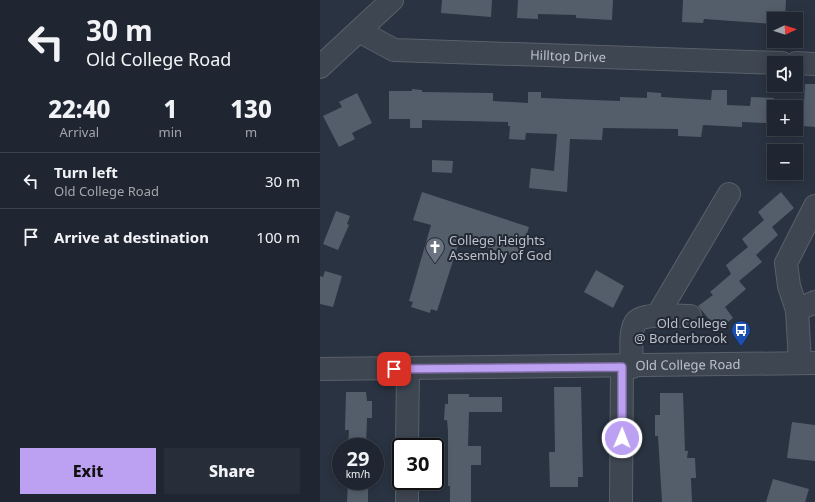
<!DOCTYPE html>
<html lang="en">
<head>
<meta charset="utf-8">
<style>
  :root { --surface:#202631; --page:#282e39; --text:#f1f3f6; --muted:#a2a5ab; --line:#3d434d; --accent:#bca0f2 }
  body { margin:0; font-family:"Noto Sans",sans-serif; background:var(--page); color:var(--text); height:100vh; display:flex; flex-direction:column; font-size:15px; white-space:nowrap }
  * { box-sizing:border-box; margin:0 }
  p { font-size:13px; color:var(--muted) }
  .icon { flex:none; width:22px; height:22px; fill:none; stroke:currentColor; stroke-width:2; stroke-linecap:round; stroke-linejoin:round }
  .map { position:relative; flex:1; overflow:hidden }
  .panel { display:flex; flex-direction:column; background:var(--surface); width:320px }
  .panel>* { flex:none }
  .hud { background:#202631; color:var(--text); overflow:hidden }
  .needle { width:26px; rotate:86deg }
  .fabs { position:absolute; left:447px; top:12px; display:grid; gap:8px }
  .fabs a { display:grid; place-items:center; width:36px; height:36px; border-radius:0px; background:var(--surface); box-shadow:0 2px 10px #0003,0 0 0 1px var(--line); font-size:20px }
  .speed { position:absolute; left:12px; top:438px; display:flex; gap:8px; font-size:20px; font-weight:700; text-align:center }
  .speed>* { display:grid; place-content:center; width:52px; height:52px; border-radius:50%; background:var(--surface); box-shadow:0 2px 10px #0003,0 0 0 1px var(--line); line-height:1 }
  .speed small { font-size:10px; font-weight:400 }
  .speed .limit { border:2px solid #111; border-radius:6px; background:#fff; color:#111 }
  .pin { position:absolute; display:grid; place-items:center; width:34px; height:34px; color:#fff; margin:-17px; border-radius:8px; box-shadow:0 2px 6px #0006 }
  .me { position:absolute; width:44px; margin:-22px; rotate:1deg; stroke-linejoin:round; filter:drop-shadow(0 0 3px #0008) }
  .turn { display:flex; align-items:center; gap:14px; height:84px; padding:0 20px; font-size:18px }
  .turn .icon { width:52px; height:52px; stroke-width:2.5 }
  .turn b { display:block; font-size:28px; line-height:34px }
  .eta { display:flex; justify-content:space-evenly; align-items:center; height:68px; text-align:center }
  .eta b { font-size:24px; font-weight:800; line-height:28px }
  .action { display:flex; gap:8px; margin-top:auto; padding:8px 20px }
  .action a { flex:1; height:46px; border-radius:0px; background:var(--accent); color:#111; font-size:16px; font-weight:800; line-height:46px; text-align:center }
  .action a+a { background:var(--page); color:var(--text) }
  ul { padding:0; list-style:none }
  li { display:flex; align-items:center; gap:12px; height:56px; padding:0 20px; border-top:1px solid var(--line) }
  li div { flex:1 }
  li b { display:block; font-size:15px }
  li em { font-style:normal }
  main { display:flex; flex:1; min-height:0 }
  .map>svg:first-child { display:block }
  .building { fill:#545e6b }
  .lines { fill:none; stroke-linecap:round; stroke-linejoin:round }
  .minor-casing { stroke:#59606b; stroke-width:24 }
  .minor { stroke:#3e4651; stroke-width:22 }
  .route-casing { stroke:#7a689d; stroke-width:10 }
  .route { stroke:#bca0f2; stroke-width:7 }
  .labels { text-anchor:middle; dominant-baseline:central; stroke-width:4; stroke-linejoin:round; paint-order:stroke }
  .street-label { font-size:13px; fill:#bbc1cb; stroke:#232a36 }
  .poi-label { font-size:13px; fill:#bbc1cb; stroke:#232a36; text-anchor:start }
</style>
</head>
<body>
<main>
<section class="panel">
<div class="hud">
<div class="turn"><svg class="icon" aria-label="left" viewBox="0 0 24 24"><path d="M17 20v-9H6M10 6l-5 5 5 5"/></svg><div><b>30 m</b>Old College Road</div></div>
</div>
<div class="eta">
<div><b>22:40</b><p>Arrival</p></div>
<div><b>1</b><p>min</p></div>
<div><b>130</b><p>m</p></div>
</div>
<ul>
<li><svg class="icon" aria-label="left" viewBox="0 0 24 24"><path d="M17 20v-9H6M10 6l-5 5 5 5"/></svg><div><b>Turn left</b><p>Old College Road</p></div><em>30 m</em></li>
<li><svg class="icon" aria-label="arrive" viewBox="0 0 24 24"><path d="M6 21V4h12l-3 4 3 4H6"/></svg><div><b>Arrive at destination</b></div><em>100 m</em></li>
</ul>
<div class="action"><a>Exit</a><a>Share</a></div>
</section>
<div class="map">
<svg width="495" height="502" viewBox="0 0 495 502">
  <rect width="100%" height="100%" fill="#2a3341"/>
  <g class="building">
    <polygon points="122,0 172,0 171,17 121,13"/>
    <polygon points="198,0 293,0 292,20 256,18 256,15 218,14 218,19 197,18"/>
    <polygon points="363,0 466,0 465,19 454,19 454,24 384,19 383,23 362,22"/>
    <polygon points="485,84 495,84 495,127 483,126"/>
    <polygon points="92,89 102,90 102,92 173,93 173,101 208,103 208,92 221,92 221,98 300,101 300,97 327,98 327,92 341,93 341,97 391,100 392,90 407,90 407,105 430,106 431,97 454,98 454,121 446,121 446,123 422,122 422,127 383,125 381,137 358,136 358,129 283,128 282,140 250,139 247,192 209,188 211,168 234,171 237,134 206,133 205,140 189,139 190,126 188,126 188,122 102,120 102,128 90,128 90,119 69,119 69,91 92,91"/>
    <polygon points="37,93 52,123 32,133 35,139 19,147 3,116 22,107 19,102"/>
    <polygon points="112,160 133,161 132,173 112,172"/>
    <polygon points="102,192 209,227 199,258 140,239 117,311 111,309 110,313 91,307 93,302 89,301 111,225 93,220"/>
    <polygon points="461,192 474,208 452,227 458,235 436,255 442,262 419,281 426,289 405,307 413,318 398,330 378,306 393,295 390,292 411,274 406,265 428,247 422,239 444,220 438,212"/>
    <polygon points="16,211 30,216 27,224 29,225 18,250 3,244"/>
    <polygon points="276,270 304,286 293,308 264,292"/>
    <polygon points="5,271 22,276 13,307 0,304 0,276 3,277"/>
    <polygon points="234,387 261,387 263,477 258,477 258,487 230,487 229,452 235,452"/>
    <polygon points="26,392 46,392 47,401 52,401 52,418 47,418 46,447 28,447 29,430 25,430"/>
    <polygon points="340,393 363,393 365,451 368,451 367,458 375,458 376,478 371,478 372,502 342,502 338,436 335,436 335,415 340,415"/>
    <polygon points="128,394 149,394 149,397 182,397 182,412 149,412 148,446 161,446 161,465 151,465 151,502 130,502 130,486 128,486 128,431 127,420 124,420 125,404 128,404"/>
    <polygon points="472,422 495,425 495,461 467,458"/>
    <polygon points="453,479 489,489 485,502 446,502"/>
    <polygon points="28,481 48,481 48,502 27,502"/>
  </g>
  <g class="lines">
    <g class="minor-casing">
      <g id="minor">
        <path id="s1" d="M39,31L74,50L462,63"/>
        <polyline points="476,63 495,64"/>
        <polyline points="0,67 72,0"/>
        <polyline points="477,310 469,286 466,263 495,206"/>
        <polyline points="337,316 409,194"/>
        <polyline points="480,363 477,310 495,302"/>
        <path d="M312,367C312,354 309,334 315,323C321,312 358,316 370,316"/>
        <path id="s2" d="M0,369L495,363"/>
        <polyline points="87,447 88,369"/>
        <polyline points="87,502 87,481"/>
        <polyline points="301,502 302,367"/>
      </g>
    </g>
    <use href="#minor" class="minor"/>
  </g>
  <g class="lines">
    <g class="route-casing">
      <polyline id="route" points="74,369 302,367 302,438"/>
    </g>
    <use href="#route" class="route"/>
  </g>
  <defs>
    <g id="church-pin" transform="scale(1)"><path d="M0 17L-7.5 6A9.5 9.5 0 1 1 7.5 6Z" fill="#6b7280" stroke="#232a36"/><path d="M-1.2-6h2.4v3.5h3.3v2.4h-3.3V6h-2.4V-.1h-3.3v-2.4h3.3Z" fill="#fff"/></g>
    <g id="bus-pin" transform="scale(1)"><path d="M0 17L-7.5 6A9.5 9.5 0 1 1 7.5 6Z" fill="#1a4fb4" stroke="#232a36"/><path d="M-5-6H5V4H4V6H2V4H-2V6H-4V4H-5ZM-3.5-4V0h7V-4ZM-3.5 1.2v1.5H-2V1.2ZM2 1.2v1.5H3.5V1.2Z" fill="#fff"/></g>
  </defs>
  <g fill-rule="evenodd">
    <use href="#church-pin" x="115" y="247"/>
    <use href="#bus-pin" x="421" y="330"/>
  </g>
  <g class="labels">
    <g class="street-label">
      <text stroke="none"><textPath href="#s1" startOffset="214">Hilltop Drive</textPath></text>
      <text stroke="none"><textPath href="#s2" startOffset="368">Old College Road</textPath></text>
    </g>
    <g class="poi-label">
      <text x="129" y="240">College Heights<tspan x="129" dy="15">Assembly of God</tspan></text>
      <text x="407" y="323" text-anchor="end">Old College<tspan x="407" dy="15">@ Borderbrook</tspan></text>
    </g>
  </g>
</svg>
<div class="fabs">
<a><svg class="needle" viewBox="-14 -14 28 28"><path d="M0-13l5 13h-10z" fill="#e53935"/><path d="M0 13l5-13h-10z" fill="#a2a5ab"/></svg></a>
<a><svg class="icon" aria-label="sound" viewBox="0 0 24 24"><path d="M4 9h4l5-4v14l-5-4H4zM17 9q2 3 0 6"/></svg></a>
<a>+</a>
<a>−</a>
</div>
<div class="speed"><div>29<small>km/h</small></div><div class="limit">30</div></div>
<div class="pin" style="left:74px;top:369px;background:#d93025"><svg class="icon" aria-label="arrive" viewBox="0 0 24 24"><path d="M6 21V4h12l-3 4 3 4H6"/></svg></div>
<svg class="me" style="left:302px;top:438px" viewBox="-20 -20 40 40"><circle r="17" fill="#bca0f2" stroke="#fff" stroke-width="3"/><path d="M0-11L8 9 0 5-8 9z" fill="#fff"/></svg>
</div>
</main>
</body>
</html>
